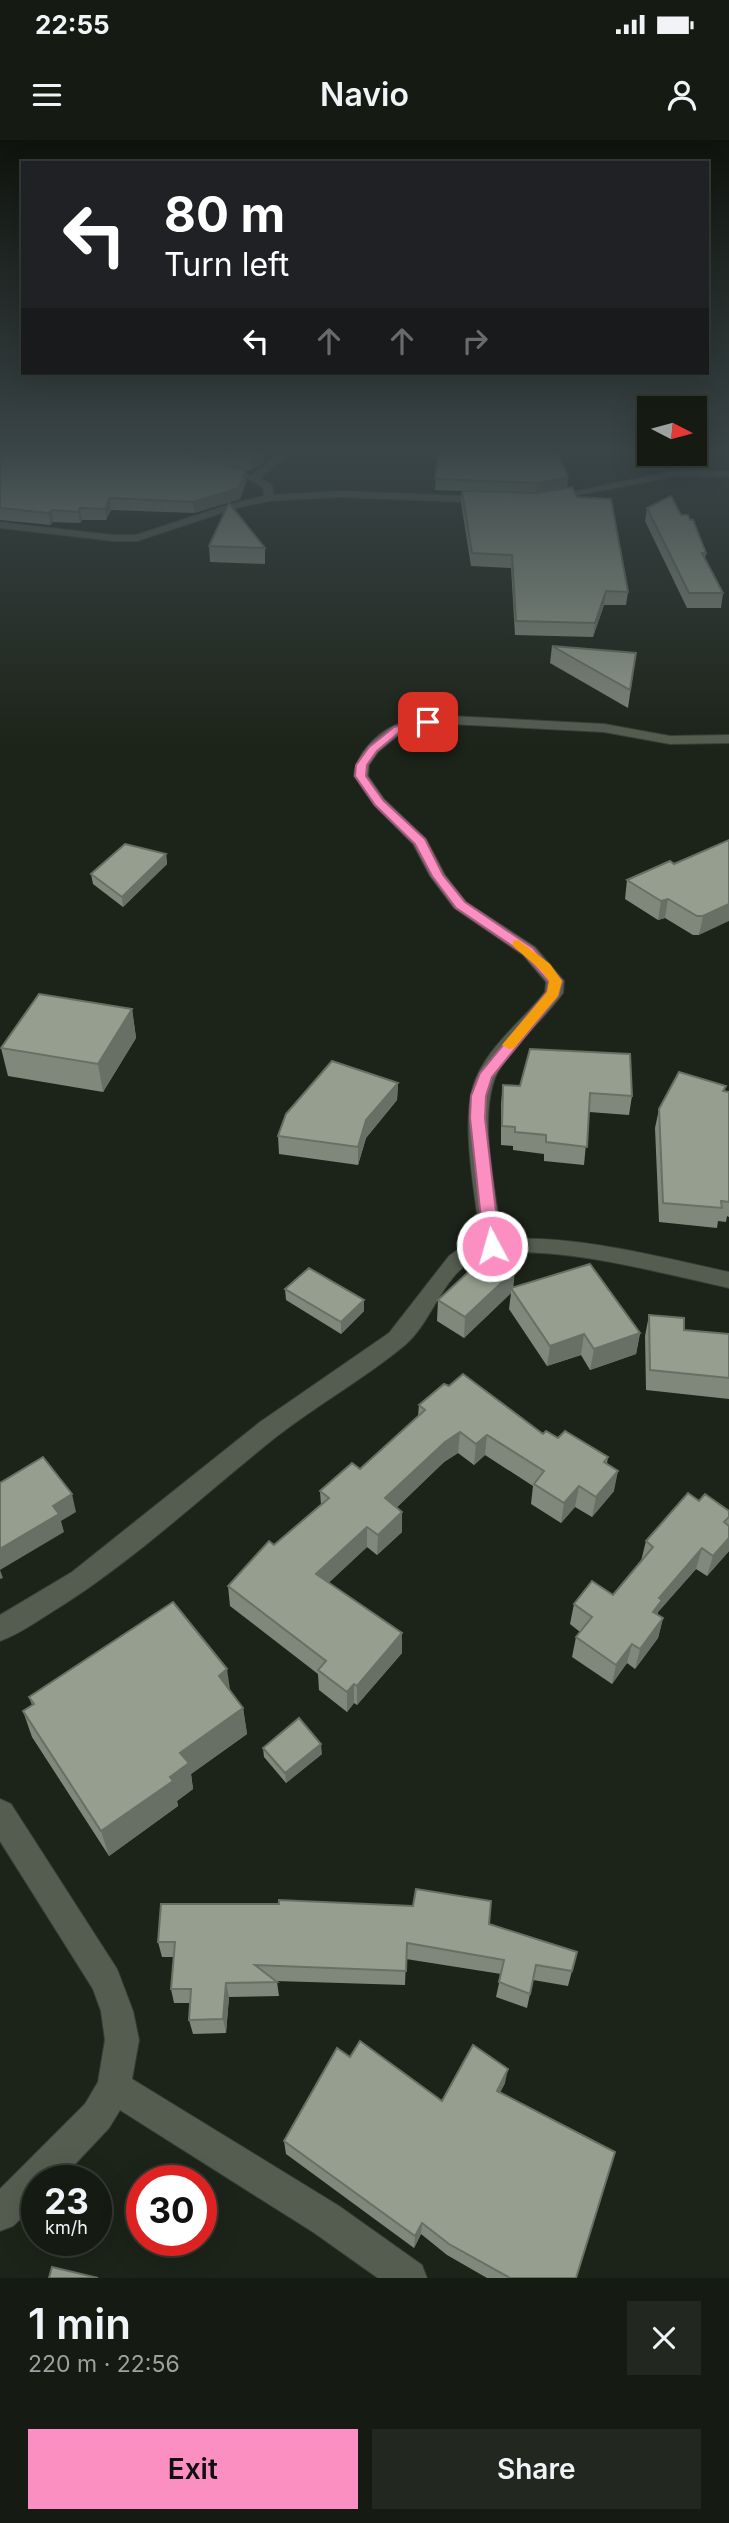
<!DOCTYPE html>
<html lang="en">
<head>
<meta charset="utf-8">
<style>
  :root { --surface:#151a12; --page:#222720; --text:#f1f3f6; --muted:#9da19f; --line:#343832; --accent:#fc8fc1 }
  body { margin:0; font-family:Inter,sans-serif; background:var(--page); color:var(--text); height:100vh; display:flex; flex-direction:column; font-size:26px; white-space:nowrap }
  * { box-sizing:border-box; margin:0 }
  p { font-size:23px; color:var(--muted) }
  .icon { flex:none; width:38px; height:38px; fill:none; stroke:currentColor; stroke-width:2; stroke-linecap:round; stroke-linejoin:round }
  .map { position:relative; height:2138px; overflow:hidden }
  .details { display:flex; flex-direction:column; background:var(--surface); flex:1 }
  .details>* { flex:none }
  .top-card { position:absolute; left:21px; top:21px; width:688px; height:214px; border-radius:0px; box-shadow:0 7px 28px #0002,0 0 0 2px var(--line); background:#202124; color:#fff; overflow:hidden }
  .needle { width:46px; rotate:96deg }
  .buttons { position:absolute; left:637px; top:256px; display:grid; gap:14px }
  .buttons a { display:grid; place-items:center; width:70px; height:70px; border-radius:0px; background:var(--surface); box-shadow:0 7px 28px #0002,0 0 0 2px var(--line); font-size:35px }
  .speed { position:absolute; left:21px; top:2025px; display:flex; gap:14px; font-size:35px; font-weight:700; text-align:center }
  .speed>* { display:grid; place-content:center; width:91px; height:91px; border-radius:50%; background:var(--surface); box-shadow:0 7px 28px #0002,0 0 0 2px var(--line); line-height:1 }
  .speed small { font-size:18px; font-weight:400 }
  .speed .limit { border:10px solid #d22; background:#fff; color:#111 }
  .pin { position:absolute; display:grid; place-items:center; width:60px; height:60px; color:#fff; margin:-30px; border-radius:14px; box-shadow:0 4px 10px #0006 }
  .me { position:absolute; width:77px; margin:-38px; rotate:354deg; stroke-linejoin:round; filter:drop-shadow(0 0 5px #0008) }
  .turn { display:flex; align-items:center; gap:24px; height:147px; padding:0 28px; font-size:32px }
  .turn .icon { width:91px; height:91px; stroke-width:2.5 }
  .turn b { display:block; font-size:49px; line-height:60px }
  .lanes { display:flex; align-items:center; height:66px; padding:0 28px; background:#0003; justify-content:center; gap:35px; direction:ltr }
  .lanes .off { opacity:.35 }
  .round { display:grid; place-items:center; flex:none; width:74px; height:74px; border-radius:0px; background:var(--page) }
  .summary { display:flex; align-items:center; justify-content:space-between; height:119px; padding:0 28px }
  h1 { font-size:42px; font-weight:600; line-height:52px }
  .action { display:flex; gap:14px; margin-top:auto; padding:14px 28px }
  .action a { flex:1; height:80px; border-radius:0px; background:var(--accent); color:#111; font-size:28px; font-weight:600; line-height:80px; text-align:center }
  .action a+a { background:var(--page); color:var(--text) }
  .status { display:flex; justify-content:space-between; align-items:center; height:49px; padding:0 35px; background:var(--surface); direction:ltr }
  .status svg { height:19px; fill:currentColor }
  header { display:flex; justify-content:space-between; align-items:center; height:91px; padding:0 28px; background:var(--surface); font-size:32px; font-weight:600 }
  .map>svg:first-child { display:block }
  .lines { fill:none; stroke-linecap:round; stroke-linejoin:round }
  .minor-casing { stroke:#393e36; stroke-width:2 }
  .minor { fill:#555d50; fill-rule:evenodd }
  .wall { fill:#80887b }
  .shaded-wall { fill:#686f64 }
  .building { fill:#959e8f; stroke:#686f64; stroke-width:2 }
  .route { fill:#fc8fc1; stroke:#a45d7d; stroke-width:2 }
  .slow { fill:#f59e0b }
</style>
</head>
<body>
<div class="status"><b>22:55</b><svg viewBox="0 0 49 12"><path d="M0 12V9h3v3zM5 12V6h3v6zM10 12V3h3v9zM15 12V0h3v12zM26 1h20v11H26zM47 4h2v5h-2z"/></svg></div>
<header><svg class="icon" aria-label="menu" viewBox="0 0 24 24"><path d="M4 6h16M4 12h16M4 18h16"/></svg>Navio<svg class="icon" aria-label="person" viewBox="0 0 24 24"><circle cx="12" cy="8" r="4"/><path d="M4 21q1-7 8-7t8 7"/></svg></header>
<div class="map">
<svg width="729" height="2138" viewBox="0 0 729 2138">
  <rect width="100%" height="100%" fill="#1c2318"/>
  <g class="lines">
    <g class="minor-casing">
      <g id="minor">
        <polygon points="281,312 292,312 261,338 272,345 274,355 340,351 488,357 493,360 488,363 340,357 269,361 237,368 137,401 113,401 0,388 0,382 113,395 136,395 230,364 264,356 263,348 251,340 214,330 219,327 252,335"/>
        <polygon points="673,331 729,331 729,337 673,337 548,361 543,358"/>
        <path d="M450,576L604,584L670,596L729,595V603L670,604L604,592L450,584L402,592L378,612L369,625L368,636L384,659L426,699L445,735L466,762L535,807L564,841L563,853C544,880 517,900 500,928C475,969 496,1052 502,1099C578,1095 655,1116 729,1132V1148C665,1134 552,1103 489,1115C445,1122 435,1180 405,1205C364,1239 317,1265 276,1297C203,1355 134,1421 55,1470C37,1481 20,1494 0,1501V1475L72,1432L260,1282L389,1193L449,1116L460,1108L481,1102C476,1058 458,975 477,936C492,903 523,880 545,852L546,842L523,815L454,768L430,736L413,704L374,665L354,636C356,612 382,587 405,582C419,578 435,578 450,576Z"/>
        <polygon points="0,1659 11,1664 117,1829 133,1871 139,1900 132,1939 339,2066 422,2125 427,2138 378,2138 313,2092 120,1970 109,1988 60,2040 37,2040 37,2063 13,2086 0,2091 0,2049 85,1964 98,1942 105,1900 101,1871 93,1849 0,1701"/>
      </g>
    </g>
    <use href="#minor" class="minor"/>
  </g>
  <g class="wall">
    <polygon points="0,312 263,312 264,322 251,331 189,315 246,342 240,359 194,373 111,370 106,380 82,380 80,383 53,382 50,385 0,380"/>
    <polygon points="438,312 567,348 577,357 628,452 626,465 604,465 593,497 515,495 511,428 471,426 461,363 462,351 435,350"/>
    <polygon points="647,368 681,375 706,413 705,419 723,453 721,468 687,468 645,381"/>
    <polygon points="209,406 265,408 265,424 210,422"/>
    <polygon points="552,506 636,513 628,568 550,523"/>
    <polygon points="729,700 699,795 693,795 665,778 658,780 625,759 627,740 674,724"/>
    <polygon points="166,714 167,724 123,767 93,744 91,734"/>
    <polygon points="132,869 136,898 103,952 8,936 1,908"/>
    <polygon points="398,943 397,960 366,998 358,1025 279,1014 278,996"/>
    <polygon points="503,945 632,956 629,975 589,972 584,1025 544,1021 544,1014 513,1010 513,1006 501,1005 501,964"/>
    <polygon points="725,951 729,952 729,1077 727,1076 726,1082 718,1081 717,1088 659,1082 655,988 659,969"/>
    <polygon points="514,1147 640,1193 636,1214 590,1230 581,1215 547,1226 509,1169 511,1153 464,1198 437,1181 438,1160"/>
    <polygon points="285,1149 364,1171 341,1194 286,1160"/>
    <polygon points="649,1175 684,1190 729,1194 729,1259 646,1250 645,1196"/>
    <polygon points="419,1265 543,1294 558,1298 608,1317 607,1323 614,1351 592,1377 575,1367 561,1383 531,1364 533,1346 485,1315 474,1325 458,1313 444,1322 397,1367 402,1372 402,1392 377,1415 367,1407 329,1442 402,1513 357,1565 354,1563 347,1572 319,1550 318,1534 230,1466 228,1446 321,1365 320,1351 360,1329 418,1276"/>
    <polygon points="699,1361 729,1371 729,1411 707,1436 696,1429 658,1472 658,1475 663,1478 658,1498 635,1529 627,1523 612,1544 572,1517 576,1497 580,1492 570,1484 574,1464 613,1455 641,1421 646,1401"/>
    <polygon points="230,1551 243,1568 247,1594 191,1634 193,1649 177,1661 178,1666 109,1716 32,1597 23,1571 32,1565 29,1557"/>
    <polygon points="263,1608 322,1614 286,1643 264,1617"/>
    <polygon points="489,1784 577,1812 568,1846 533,1840 527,1868 496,1857 501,1834 406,1819 405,1845 276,1841 277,1842 279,1856 229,1857 226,1893 193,1894 189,1880 190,1863 174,1863 171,1849 174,1817 162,1817 158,1802"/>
    <polygon points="350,1917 442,1961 505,1943 500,1952 576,2138 487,2138 447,2115 421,2094 414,2108 286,2014 284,2001"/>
  </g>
  <g class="shaded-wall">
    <polygon points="262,312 263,312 264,322 251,331 251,320"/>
    <polygon points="246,330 246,342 240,359 194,373 193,362"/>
    <polygon points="568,337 567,348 536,354 537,343"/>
    <polygon points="110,358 111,370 106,380 105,369"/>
    <polygon points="80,368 82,380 80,383 78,372"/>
    <polygon points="52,370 53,382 50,385 49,373"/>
    <polygon points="606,451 604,465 593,497 595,483"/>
    <polygon points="166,714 167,724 123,767 122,757"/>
    <polygon points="668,759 665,778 658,780 661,761"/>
    <polygon points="729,764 729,781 699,795 703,776"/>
    <polygon points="132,869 136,898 103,952 98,924"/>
    <polygon points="398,943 397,960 366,998 358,1025 358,1007 366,980"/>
    <polygon points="515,1130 513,1151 511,1148 511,1153 464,1198 465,1177"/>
    <polygon points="364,1160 364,1171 341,1194 341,1182"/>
    <polygon points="640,1193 636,1214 590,1230 594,1209"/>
    <polygon points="584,1194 581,1215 547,1226 550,1206"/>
    <polygon points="460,1292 458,1313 444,1322 385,1379 385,1358 445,1302"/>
    <polygon points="487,1295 485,1315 474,1325 476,1304"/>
    <polygon points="618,1331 614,1351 592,1377 596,1357"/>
    <polygon points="579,1346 575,1367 561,1383 564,1363"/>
    <polygon points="72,1354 76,1372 61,1381 64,1392 0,1430 3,1438 0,1439 0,1409 53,1366"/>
    <polygon points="402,1372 402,1392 377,1415 378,1395"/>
    <polygon points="367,1387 367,1407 317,1454 316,1434"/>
    <polygon points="729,1398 729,1411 707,1436 713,1416"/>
    <polygon points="702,1408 696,1429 658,1472 656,1480 653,1472 659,1458"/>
    <polygon points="663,1478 658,1498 635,1529 640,1509"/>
    <polygon points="402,1493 402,1513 357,1565 357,1546"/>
    <polygon points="632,1504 627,1523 612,1544 616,1525"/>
    <polygon points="227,1529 231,1556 219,1536"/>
    <polygon points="354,1544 354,1563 347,1572 347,1552"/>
    <polygon points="243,1568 247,1594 191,1634 193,1649 177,1661 178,1666 109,1716 101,1691 170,1637 180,1613"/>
    <polygon points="321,1604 322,1614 286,1643 285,1633"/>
    <polygon points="226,1843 229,1857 226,1893 223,1879"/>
    <polygon points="508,1929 505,1943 494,1965 497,1951"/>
    <polygon points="422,2083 421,2094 414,2108 415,2096"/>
  </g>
  <g class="building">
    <polygon points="0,312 180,312 246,330 239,348 193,362 110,358 105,369 80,368 78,372 52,370 49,373 0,368"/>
    <polygon points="220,312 262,312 251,320"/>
    <polygon points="438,312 557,312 568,337 537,343 435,339"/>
    <polygon points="572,347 577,357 611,359 628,452 606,451 595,483 516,481 512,415 472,413 462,351 537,353"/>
    <polygon points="671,356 681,375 688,375 690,380 693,380 706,413 702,413 723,453 689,453 647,368"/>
    <polygon points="229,363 265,408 209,406"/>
    <polygon points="552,506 636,513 630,550"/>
    <polygon points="729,700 729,764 703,776 697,776 668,759 661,761 627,740 670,721 674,724"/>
    <polygon points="125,704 166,714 122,757 91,734"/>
    <polygon points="39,854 132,869 98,924 1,908"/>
    <polygon points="530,909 630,914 632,956 590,953 587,1007 546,1002 546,995 515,992 515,987 502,986 503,945 520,946"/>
    <polygon points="332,921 398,943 366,980 358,1007 278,996 286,974"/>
    <polygon points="679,932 726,946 723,951 729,952 729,1062 721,1061 722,1068 663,1063 659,969"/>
    <polygon points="488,1114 515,1130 465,1177 438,1160"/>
    <polygon points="590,1124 640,1193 594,1209 584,1194 550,1206 511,1148"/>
    <polygon points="309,1128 364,1160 341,1182 285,1149"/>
    <polygon points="649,1175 684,1178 684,1190 729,1194 729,1238 650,1230"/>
    <polygon points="463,1234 543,1294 546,1291 558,1298 565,1291 608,1317 604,1322 618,1331 596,1357 579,1346 564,1363 534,1344 544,1331 487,1295 476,1304 460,1292 445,1302 385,1358 402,1372 378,1395 367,1387 316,1434 402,1493 357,1546 354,1544 347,1552 318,1530 326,1521 228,1446 269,1401 274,1405 329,1358 320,1351 352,1323 360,1329 425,1270 419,1265 444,1244 449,1246"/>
    <polygon points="43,1317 72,1354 53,1366 59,1374 0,1409 0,1343"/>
    <polygon points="688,1353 699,1361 705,1354 729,1371 729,1377 724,1382 729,1386 729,1398 713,1416 702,1408 659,1458 662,1460 653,1472 663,1478 640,1509 632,1504 616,1525 576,1497 592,1477 574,1464 592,1441 613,1455 653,1407 646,1401"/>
    <polygon points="173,1462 227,1529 219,1536 243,1568 180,1613 189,1623 170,1637 173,1641 101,1691 23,1571 34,1564 29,1557"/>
    <polygon points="299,1578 321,1604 285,1633 263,1608"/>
    <polygon points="416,1749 491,1761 489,1784 577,1812 572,1831 536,1825 530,1854 499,1842 504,1820 407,1803 406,1831 255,1825 277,1842 226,1843 223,1879 189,1880 191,1849 171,1849 175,1802 158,1802 161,1764 279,1764 279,1760 413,1766"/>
    <polygon points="360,1901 442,1961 473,1905 508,1929 497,1951 615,2012 576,2138 510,2138 449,2104 422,2083 415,2096 284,2001 337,1908 350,1917"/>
    <polygon points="52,2127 98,2138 49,2138"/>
  </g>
  <linearGradient id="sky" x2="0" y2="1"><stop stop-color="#0f130d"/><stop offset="0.51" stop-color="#3a4548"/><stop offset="1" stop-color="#3a4548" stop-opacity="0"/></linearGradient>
  <rect width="729" height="611" fill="url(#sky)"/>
  <polygon class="route" points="428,579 432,580 432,584 401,591 377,611 367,625 366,636 383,660 425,699 443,735 465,762 533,808 562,841 558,856 492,937 486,956 485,978 500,1106 492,1111 484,1106 470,978 471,956 480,933 547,852 549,842 524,814 456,768 432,736 415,704 375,665 355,636 356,625 369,607 394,587"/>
  <polygon class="slow" points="518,800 550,824 562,841 558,856 514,908 509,909 502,905 547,852 549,841 541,830 513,806 513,801"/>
</svg>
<div class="buttons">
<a><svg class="needle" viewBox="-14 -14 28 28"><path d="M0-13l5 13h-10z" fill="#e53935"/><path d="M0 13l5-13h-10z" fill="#9da19f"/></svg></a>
</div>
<div class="speed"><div>23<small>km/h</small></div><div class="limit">30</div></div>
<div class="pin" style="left:428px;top:582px;background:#d93025"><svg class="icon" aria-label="arrive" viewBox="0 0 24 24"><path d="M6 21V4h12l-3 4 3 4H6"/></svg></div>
<svg class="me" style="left:492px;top:1106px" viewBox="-20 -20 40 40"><circle r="17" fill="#fc8fc1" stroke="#fff" stroke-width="3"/><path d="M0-11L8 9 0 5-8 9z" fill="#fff"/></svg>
<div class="top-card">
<div class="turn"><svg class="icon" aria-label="left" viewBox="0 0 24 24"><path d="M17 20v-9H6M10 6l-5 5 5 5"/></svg><div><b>80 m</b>Turn left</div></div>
<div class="lanes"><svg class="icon" aria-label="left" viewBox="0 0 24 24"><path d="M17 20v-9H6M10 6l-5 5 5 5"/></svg><svg class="icon off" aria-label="ahead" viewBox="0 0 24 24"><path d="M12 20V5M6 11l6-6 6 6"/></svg><svg class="icon off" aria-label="ahead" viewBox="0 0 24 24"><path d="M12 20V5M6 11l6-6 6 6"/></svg><svg class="icon off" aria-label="right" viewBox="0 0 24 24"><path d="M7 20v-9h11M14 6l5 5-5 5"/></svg></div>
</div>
</div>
<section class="details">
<div class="summary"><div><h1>1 min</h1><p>220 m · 22:56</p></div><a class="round"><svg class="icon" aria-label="close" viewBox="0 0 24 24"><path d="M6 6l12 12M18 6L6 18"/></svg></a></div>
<div class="action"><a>Exit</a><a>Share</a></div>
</section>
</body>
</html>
